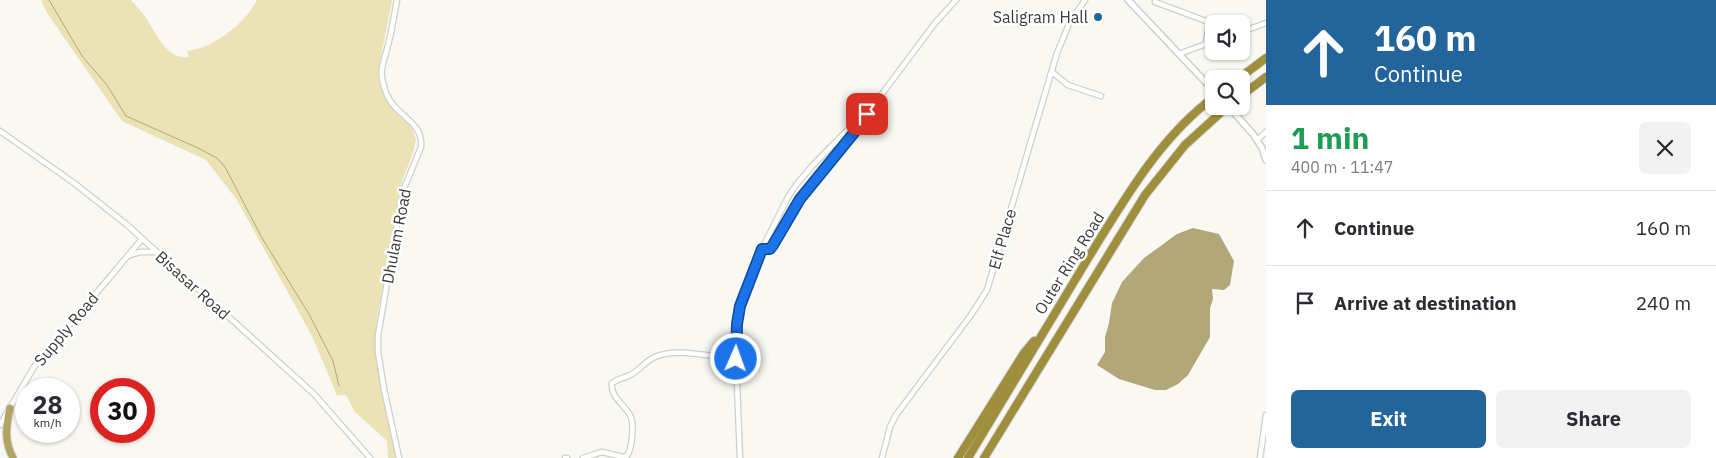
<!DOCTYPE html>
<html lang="en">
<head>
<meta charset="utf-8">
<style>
  :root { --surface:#fff; --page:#f2f2f3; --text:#2b2b33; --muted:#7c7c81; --line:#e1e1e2; --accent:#23659b }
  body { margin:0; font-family:"IBM Plex Sans",sans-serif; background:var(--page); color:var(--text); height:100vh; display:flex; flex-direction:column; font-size:19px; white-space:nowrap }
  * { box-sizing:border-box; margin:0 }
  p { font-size:16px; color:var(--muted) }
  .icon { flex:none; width:28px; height:28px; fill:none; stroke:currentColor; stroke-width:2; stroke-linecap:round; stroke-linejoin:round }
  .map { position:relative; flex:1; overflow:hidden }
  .sheet { display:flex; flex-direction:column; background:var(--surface); width:450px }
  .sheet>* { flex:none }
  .hud { background:#23659b; color:#fff; overflow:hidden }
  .buttons { position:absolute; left:1205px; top:15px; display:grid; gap:10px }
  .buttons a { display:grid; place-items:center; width:45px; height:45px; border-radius:8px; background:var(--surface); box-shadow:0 1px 4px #0004; font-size:25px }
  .speed { position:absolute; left:15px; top:378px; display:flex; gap:10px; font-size:25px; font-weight:700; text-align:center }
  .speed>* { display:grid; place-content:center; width:65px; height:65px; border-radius:50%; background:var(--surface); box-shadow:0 1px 4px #0004; line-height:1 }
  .speed small { font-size:12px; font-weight:400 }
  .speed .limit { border:8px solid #d22; background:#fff; color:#111 }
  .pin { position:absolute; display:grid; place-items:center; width:42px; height:42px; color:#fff; margin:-21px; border-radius:10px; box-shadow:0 2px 8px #0006 }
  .me { position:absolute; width:55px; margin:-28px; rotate:2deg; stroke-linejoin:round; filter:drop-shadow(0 0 4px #0008) }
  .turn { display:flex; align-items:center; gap:18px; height:105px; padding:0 25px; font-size:22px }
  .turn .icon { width:65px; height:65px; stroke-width:2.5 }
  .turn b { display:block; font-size:35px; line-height:42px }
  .round { display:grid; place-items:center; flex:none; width:52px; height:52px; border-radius:8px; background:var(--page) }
  .headline { display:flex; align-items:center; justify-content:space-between; height:85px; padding:0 25px }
  h1 { font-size:30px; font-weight:700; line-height:38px; color:#1e9e55 }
  .primary-button { display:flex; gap:10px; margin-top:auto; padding:10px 25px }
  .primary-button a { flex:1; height:58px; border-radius:8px; background:var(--accent); color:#fff; font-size:20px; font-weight:700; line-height:58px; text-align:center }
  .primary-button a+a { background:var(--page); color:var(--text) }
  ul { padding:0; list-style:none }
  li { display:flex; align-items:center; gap:15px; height:75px; padding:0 25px; border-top:1px solid var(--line) }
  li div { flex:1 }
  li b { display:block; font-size:19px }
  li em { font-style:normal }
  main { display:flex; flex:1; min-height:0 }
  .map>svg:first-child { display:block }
  .green { fill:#ebe2b5 }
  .water { fill:#b2a779 }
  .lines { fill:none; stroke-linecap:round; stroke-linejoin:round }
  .stream { stroke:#b2a779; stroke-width:1 }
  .minor-casing { stroke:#d0cfca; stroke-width:7 }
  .tertiary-casing { stroke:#d0cfca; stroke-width:8 }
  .trunk-casing { stroke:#d4d4d3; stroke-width:9 }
  .motorway-casing { stroke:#d4d4d3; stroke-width:10 }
  .minor { stroke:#fff; stroke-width:4.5 }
  .tertiary { stroke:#fff; stroke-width:5 }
  .trunk { stroke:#b2a463; stroke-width:7 }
  .motorway { stroke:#9f8e3c; stroke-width:8 }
  .tertiary-bridge-casing { stroke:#d0cfca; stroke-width:8; stroke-linecap:butt }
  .tertiary-bridge { stroke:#fff; stroke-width:5 }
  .route-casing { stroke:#114b97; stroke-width:12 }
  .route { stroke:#1a73e8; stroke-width:9 }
  .poi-dot { fill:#23659b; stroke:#fff; stroke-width:2 }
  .labels { text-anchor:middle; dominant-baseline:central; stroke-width:5; stroke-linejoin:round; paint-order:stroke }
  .poi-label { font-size:16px; fill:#3b3b39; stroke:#fff; text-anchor:end }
  .street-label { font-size:16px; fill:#3b3b39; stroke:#fff }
</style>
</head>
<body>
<main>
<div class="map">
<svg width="1266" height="458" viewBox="0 0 1266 458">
  <rect width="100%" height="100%" fill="#f9f8f2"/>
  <path class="green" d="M41,0H131C135,5 140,10 144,15C155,30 166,61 189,57L187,51C195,49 204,48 210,44C228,35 248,18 257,0H392L378,72L382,91L389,104L400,117L411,126L416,139L414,150L402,181L377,318L376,354L396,458H388L387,441L354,411L346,395H337L312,336L237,200L206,160L122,121L47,13Z"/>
  <polygon class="water" points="1193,228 1219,234 1234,261 1230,285 1224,290 1212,289 1213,299 1210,308 1210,337 1188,375 1178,384 1166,390 1155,390 1119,379 1097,365 1105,352 1105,337 1109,323 1112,303 1122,282 1144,258 1177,234"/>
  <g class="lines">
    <polyline class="stream" points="49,0 82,56 107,85 126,116 198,148 217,158 225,167 262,238 309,314 333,361 339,386"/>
    <g class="minor-casing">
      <g id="minor">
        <path d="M397,0C394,15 392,31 388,45C385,59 379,69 383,83C385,91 389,101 395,107C407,120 423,127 421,147L405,186L400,206L378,336V352L384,389L399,458"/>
        <polyline points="1155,2 1214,24"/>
        <polyline points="1241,32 1266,23"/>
        <polyline points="1206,43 1209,23"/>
        <polyline points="1179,54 1214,41"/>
        <polyline points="1052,72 1068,85 1101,96"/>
        <polyline points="0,131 74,183 126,224 314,394 370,458"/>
        <polyline points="1257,140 1266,132"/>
        <path d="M762,249H771L773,245C783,230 791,214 800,199C815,176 863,132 868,110"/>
        <polyline points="129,255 141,252 156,252"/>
        <polyline points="0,425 34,367 142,239"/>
        <polyline points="565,458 567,458"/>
        <path d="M583,458L602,452L623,457L627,456C632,449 634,426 631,417C626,405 610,398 612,383C618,379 624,378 630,375C639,371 645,361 655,357C675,347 713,357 736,359"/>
        <polyline points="740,458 736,359 737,324 740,306 762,249 788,197 796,185 813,165 879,98 935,23 956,0"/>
        <polyline points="882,458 890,427 896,415 971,315 987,290 1057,53 1069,24 1085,0"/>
        <polyline points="1260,458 1266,415"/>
      </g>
    </g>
    <g class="tertiary-casing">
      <g id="tertiary">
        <polyline points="1128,0 1214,91"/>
        <polyline points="1253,134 1262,148 1266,160"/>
      </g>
    </g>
    <g class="trunk-casing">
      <path id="trunk" d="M10,408C6,427 4,441 13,458"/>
    </g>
    <g class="motorway-casing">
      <g id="motorway">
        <polyline points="1238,79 1266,58"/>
        <polyline points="1241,96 1266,77"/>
        <polyline points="958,458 1024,353 1034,341"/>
        <path d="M968,458C1007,392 1047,326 1087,260C1123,202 1158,139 1214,97"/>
        <polyline points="984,458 1145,195 1185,145 1228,106"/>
      </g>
    </g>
    <use href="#minor" class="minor"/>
    <use href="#tertiary" class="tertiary"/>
    <use href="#trunk" class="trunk"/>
    <use href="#motorway" class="motorway"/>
    <g class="tertiary-bridge-casing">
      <polyline id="tertiary-bridge" points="1228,106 1253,134"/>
    </g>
    <use href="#tertiary-bridge" class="tertiary-bridge"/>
  </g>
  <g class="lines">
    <g class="route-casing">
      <polyline id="route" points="736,359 737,324 740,306 762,249 770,249 773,245 800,199 853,134 867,114"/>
    </g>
    <use href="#route" class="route"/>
  </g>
  <circle class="poi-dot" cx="1098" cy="17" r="5"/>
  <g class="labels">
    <g class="poi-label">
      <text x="1088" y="17">Saligram Hall</text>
    </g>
    <g class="street-label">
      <text transform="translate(396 236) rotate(-79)">Dhulam Road</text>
      <text transform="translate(1002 239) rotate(-74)">Elf Place</text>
      <text transform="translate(1069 263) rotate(-58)">Outer Ring Road</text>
      <text transform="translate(193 285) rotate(42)">Bisasar Road</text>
      <text transform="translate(66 329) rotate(-50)">Supply Road</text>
    </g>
  </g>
</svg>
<div class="buttons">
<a><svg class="icon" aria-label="sound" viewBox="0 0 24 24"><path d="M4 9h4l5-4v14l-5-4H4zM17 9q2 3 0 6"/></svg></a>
<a><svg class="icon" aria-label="search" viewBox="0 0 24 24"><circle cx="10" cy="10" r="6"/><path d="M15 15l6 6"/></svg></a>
</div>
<div class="speed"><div>28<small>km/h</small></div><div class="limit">30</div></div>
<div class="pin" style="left:867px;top:114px;background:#d93025"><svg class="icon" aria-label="arrive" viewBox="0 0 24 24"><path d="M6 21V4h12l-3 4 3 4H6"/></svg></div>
<svg class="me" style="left:736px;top:359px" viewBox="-20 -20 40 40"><circle r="17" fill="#1a73e8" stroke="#fff" stroke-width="3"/><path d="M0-11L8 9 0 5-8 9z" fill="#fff"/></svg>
</div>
<section class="sheet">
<div class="hud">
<div class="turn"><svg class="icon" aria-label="ahead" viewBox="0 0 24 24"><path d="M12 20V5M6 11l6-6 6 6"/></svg><div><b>160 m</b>Continue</div></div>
</div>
<div class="headline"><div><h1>1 min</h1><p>400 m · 11:47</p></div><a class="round"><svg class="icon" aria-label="close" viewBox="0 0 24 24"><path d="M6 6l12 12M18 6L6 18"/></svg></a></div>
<ul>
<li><svg class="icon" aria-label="ahead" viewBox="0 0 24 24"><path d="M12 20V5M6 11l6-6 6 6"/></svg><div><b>Continue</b></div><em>160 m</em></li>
<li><svg class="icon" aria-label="arrive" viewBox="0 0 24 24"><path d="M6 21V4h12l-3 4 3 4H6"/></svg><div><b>Arrive at destination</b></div><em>240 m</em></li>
</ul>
<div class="primary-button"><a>Exit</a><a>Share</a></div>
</section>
</main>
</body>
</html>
